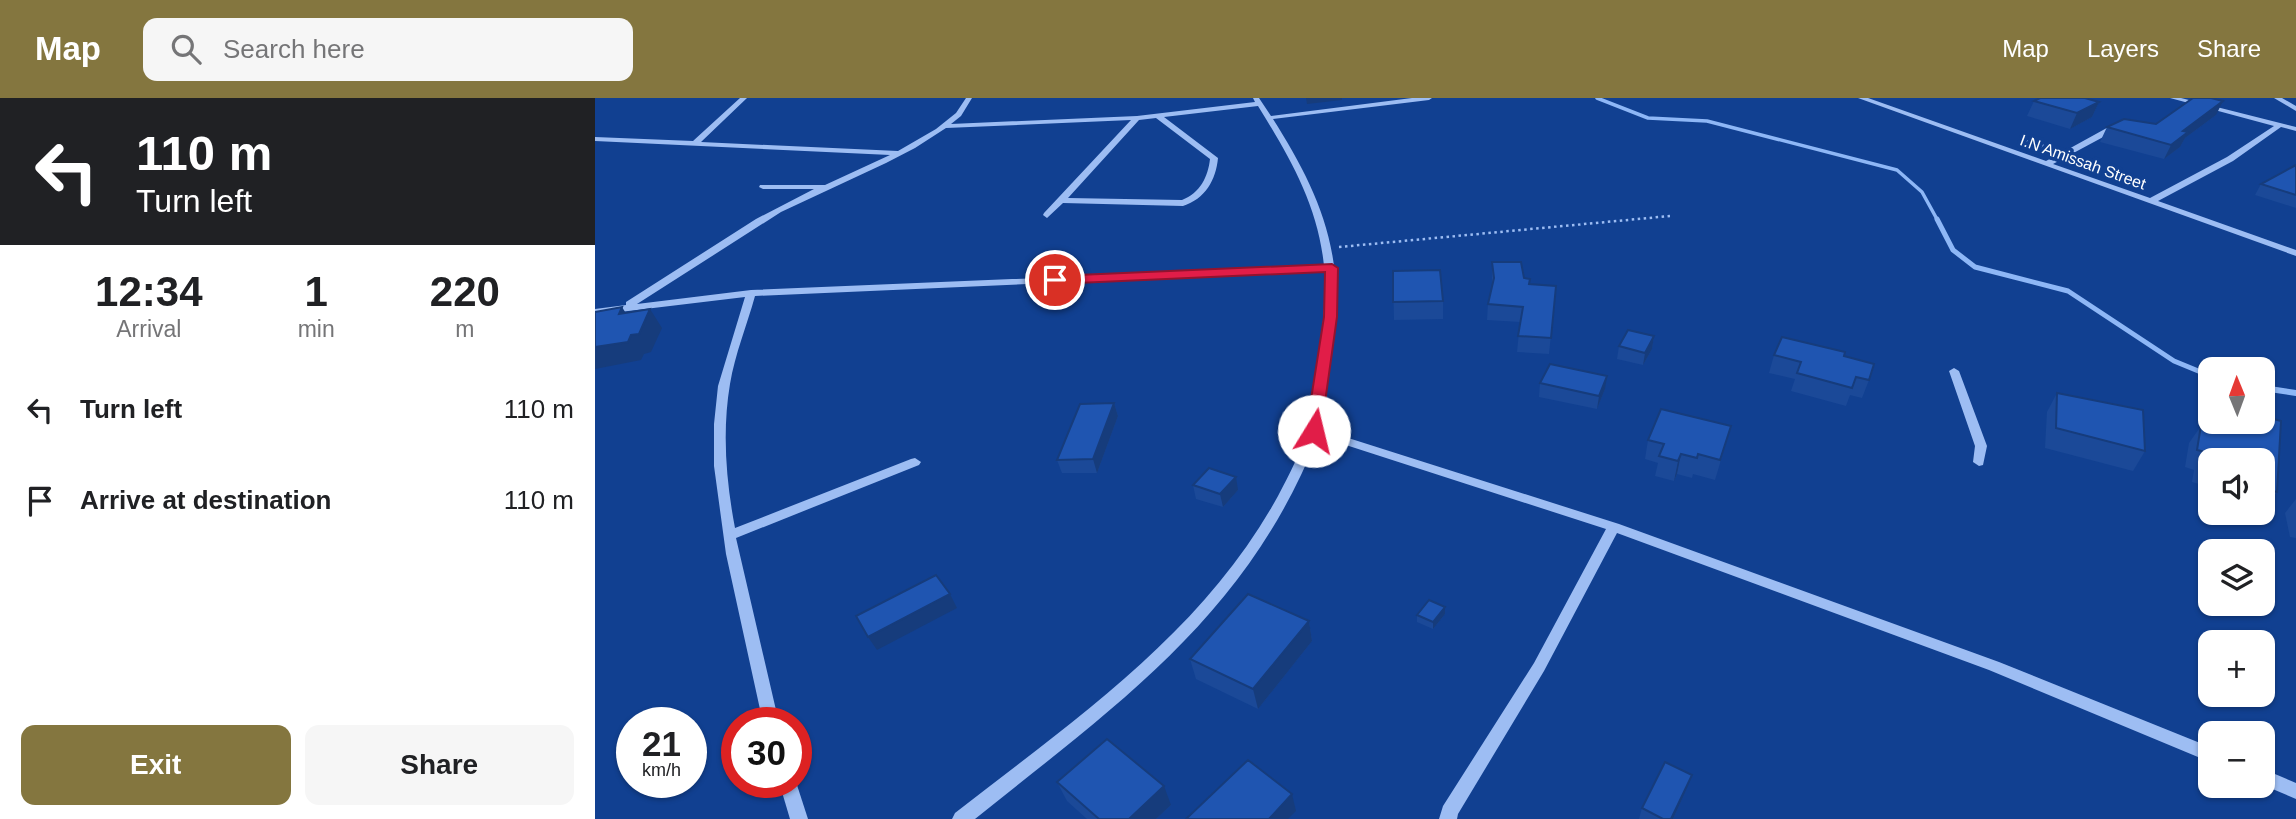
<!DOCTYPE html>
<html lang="en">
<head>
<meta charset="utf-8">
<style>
  :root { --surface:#fff; --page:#f6f6f6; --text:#202124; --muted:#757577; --accent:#84763f }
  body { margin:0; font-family:Helvetica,sans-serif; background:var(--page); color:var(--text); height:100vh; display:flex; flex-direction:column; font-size:26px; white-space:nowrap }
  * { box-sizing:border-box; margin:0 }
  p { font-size:23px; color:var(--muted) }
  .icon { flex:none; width:38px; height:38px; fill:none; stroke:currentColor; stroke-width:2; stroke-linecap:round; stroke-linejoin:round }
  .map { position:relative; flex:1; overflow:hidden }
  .sheet { display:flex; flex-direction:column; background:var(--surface); width:595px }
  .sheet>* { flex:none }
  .top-card { background:#202124; color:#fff; overflow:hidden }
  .needle { width:46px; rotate:359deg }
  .fabs { position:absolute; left:1603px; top:259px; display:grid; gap:14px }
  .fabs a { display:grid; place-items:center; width:77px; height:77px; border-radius:14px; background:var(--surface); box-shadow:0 2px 5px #0004; font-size:35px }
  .speed { position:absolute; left:21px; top:609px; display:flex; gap:14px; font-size:35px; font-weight:700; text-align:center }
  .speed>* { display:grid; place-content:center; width:91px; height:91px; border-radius:50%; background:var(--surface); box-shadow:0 2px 5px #0004; line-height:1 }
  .speed small { font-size:18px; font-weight:400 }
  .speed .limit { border:10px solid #d22; background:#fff; color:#111 }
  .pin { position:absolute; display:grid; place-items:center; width:60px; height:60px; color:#fff; margin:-30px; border:4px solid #fff; border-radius:50%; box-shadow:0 2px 7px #0007 }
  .me { position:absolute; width:77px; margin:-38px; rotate:9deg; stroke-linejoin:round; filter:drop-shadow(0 0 5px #0008) }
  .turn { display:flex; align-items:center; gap:24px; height:147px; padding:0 21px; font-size:32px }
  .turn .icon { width:91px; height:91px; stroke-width:2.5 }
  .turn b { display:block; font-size:49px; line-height:60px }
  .eta { display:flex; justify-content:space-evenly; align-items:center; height:119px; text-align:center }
  .eta b { font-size:42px; font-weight:600; line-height:49px }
  .cta { display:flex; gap:14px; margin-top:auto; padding:14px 21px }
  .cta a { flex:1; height:80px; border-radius:14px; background:var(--accent); color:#fff; font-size:28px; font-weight:600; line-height:80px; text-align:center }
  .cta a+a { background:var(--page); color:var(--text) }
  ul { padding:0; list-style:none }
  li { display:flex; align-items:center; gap:21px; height:91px; padding:0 21px }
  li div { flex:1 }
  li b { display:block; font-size:26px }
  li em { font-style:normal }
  header { display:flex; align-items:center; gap:42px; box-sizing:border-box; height:98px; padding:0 35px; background:var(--accent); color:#fff }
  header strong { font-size:33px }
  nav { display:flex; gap:38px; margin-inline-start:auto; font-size:24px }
  .search { width:490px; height:63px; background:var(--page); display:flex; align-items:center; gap:18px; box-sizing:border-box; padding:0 24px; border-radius:14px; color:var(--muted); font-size:26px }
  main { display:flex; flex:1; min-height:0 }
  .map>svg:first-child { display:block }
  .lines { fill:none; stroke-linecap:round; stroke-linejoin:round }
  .stream-far2 { stroke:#8eb7f6; stroke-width:3.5 }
  .stream-far1 { stroke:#8eb7f6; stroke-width:5 }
  .stream { stroke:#8eb7f6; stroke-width:6 }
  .path { stroke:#9dbdf3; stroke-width:2.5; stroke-dasharray:2.5 3.5; stroke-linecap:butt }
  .minor { fill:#9dbdf3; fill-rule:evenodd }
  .wall { fill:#1b4998 }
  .shaded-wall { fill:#163c7c }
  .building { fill:#1f55b1; stroke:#163c7c; stroke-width:2 }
  .route { fill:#e11d48; stroke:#92132f; stroke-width:2 }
  .labels { text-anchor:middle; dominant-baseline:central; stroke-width:7; stroke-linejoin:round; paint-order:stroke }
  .far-street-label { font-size:16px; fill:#fff; stroke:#114091 }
</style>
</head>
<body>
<header>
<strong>Map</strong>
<div class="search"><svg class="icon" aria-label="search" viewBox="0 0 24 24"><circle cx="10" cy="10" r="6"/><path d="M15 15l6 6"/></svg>Search here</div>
<nav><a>Map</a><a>Layers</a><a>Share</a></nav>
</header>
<main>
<section class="sheet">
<div class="top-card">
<div class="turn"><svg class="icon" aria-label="left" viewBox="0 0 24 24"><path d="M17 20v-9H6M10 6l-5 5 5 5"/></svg><div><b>110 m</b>Turn left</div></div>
</div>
<div class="eta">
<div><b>12:34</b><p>Arrival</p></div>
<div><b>1</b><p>min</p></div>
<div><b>220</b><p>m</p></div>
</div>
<ul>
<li><svg class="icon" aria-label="left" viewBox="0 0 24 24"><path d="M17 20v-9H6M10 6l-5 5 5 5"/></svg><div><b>Turn left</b></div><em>110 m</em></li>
<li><svg class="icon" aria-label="arrive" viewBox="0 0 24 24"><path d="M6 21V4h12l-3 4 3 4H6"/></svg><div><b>Arrive at destination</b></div><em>110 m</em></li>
</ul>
<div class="cta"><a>Exit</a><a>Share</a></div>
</section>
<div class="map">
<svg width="1701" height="721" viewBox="0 0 1701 721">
  <rect width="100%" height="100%" fill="#114091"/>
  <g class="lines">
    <polyline class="stream-far2" points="1002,0 1053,20 1112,23 1302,72 1327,94 1343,123"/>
    <polyline class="stream-far1" points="1342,121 1358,152 1380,169 1473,193 1579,263 1613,277"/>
    <g class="stream">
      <polyline points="1608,276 1615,278"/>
      <polyline points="1668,290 1701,295"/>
    </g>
    <polyline class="path" points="744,149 1075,118"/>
    <g class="minor">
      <path d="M145,0H152L106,44L303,53L341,31L361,15L371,0H377L366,18L356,26L542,18L660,4L658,0H664L676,18L817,0H837L834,2L678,21C707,67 732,113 739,168L742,170L739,172L738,236L725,331L1024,426L1404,564L1615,649V664L1394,572L1022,435L949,573L863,716L862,721H844L848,708L939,565L1011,431L723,338C652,518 524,605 380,721H357L360,715C479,622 608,535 683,398C694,377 706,354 713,331C719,314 719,296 721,279C726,243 731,209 730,173L160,198C152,227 140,256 135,286C127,333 131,383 140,430L316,361L320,360L326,364L324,367L141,440L184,625H168L131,456L119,368V326L123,288L150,199L0,217V211L31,207V204L161,121L219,91H168L164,89L165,87H230L295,57L0,43V39L98,43ZM663,8C694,58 723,107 729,168L156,192L42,206L186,114L291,65L320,50L351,30L536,22L449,115L448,117L452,120L468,105L588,108C610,101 621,82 623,60L569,19ZM561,20L615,61C613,79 605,95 587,102L473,100L544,22Z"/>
      <polygon points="1263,0 1273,0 1451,63 1464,56 1429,45 1429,41 1470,53 1519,26 1525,26 1525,30 1458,66 1555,100 1632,59 1679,28 1575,0 1586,0 1701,29 1701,33 1686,29 1638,63 1563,103 1701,152 1701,158"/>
      <polygon points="1679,0 1687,0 1701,8 1701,13"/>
      <polygon points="1359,270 1364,273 1392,348 1388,367 1384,368 1378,364 1380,348 1354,273"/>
      <polygon points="1668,671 1701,685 1701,701 1668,687"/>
      <polygon points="184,684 201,684 213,721 195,721"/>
    </g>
  </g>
  <g class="wall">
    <polygon points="1439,3 1504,4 1497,19 1475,31 1432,18"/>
    <polygon points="1621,17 1590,40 1585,49 1569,61 1505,44 1512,29 1561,26"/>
    <polygon points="1701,67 1701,110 1660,97 1666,86"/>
    <polygon points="897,164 929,180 935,186 961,188 954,256 922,254 925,224 892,222 893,206 897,187"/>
    <polygon points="798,173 848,203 848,221 799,222"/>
    <polygon points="1059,238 1057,251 1048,267 1022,261 1024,248"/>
    <polygon points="1179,257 1249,258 1274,282 1267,300 1255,297 1251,308 1196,293 1200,281 1174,275"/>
    <polygon points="945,285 1010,291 1002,311 944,299"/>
    <polygon points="1462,295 1550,353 1538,373 1450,350 1452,314"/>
    <polygon points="519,305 523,318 502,375 467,375 462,362"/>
    <polygon points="1615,309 1615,324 1668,324 1668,318 1686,323 1682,394 1668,412 1668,362 1615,362 1615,394 1613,393 1614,389 1597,384 1599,372 1590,369 1594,345 1606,328 1606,322"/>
    <polygon points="1136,328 1120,382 1098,376 1097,380 1082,376 1079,383 1060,378 1063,365 1050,361 1053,342"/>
    <polygon points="598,387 643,392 628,409 601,401"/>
    <polygon points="1701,401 1701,440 1695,439 1690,415"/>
    <polygon points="850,516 838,531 822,524 822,517"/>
    <polygon points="714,523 717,543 663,611 601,581 595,561"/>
    <polygon points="462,684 576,707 561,721 492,721 472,703"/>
    <polygon points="1092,690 1078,721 1044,721 1047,710"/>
  </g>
  <g class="shaded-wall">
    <polygon points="711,0 747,0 747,2 712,6"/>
    <polygon points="1628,3 1621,17 1590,40 1585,49 1569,61 1576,47 1588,33"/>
    <polygon points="1504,4 1497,19 1475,31 1482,15"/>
    <polygon points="27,209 39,228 24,216"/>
    <polygon points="55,211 67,230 56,254 49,256 46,262 0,271 0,249 36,237"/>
    <polygon points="1059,238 1057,251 1048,267 1050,255"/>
    <polygon points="1012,278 1010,291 1002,311 1004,298"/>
    <polygon points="519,305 523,318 502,375 498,361"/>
    <polygon points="1086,356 1082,376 1079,383 1083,363"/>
    <polygon points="641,379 643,392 628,409 625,396"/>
    <polygon points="355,496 362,510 282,552 273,539"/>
    <polygon points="850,509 850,516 838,531 838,524"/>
    <polygon points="714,523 717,543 663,611 658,591"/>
    <polygon points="1097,677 1092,690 1078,721 1076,721"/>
    <polygon points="569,688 576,707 561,721 534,721"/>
    <polygon points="697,696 701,713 693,721 674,721"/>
  </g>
  <g class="building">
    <polygon points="1445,0 1490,0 1504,4 1482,15 1439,3"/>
    <polygon points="1598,0 1616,0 1628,3 1588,33 1593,34 1576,47 1512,29 1529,21 1561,26"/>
    <polygon points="1701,67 1701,97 1666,86"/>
    <polygon points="897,164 926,164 929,180 935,181 934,186 961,188 956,240 923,238 928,209 893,206 899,180"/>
    <polygon points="845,172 848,203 798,204 798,173"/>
    <polygon points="27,209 24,216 55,211 44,236 36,237 33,244 0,249 0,214"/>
    <polygon points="1033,232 1059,238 1050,255 1024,248"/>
    <polygon points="1187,239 1250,254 1249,258 1279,266 1274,282 1261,279 1257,290 1202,275 1206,264 1179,257"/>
    <polygon points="955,266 1012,278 1004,298 945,285"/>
    <polygon points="1462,295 1548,312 1550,353 1461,330"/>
    <polygon points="519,305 498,361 462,362 485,306"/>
    <polygon points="1066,311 1136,328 1125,362 1103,356 1102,360 1086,356 1083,363 1064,358 1069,346 1053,342"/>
    <polygon points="1668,318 1686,323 1682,394 1668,390 1668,362 1615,362 1615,368 1610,366 1611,354 1602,352 1606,327 1614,330 1615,322 1615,324 1668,324"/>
    <polygon points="614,370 641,379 625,396 598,387"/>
    <polygon points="341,477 355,496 273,539 261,518"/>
    <polygon points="653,496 714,523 658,591 595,561"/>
    <polygon points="834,502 850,509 838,524 822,517"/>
    <polygon points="512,641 569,688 534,721 504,721 462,684"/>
    <polygon points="653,662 697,696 674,721 591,721"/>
    <polygon points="1070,664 1097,677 1076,721 1068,721 1047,710"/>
  </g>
  <polygon class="route" points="737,166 743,170 742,219 726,333 719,338 711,333 729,219 730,174 460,186 454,182 460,178"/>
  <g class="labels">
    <g class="far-street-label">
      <text transform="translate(1488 64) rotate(20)">I.N Amissah Street</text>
    </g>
  </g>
</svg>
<div class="fabs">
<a><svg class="needle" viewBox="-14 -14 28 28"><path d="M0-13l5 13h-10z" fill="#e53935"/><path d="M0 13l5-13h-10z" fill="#757577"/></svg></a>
<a><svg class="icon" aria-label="sound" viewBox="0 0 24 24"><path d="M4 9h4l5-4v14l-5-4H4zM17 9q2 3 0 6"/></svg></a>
<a><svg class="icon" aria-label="layers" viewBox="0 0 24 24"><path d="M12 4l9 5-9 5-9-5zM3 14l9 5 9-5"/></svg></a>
<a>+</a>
<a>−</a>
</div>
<div class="speed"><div>21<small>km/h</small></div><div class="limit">30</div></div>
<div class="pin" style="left:460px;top:182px;background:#d93025"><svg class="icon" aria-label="arrive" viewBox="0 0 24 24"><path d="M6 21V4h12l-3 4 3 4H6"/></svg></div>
<svg class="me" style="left:719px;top:333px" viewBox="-20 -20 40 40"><circle r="19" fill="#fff"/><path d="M0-13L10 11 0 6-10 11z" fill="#e11d48"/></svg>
</div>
</main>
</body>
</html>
